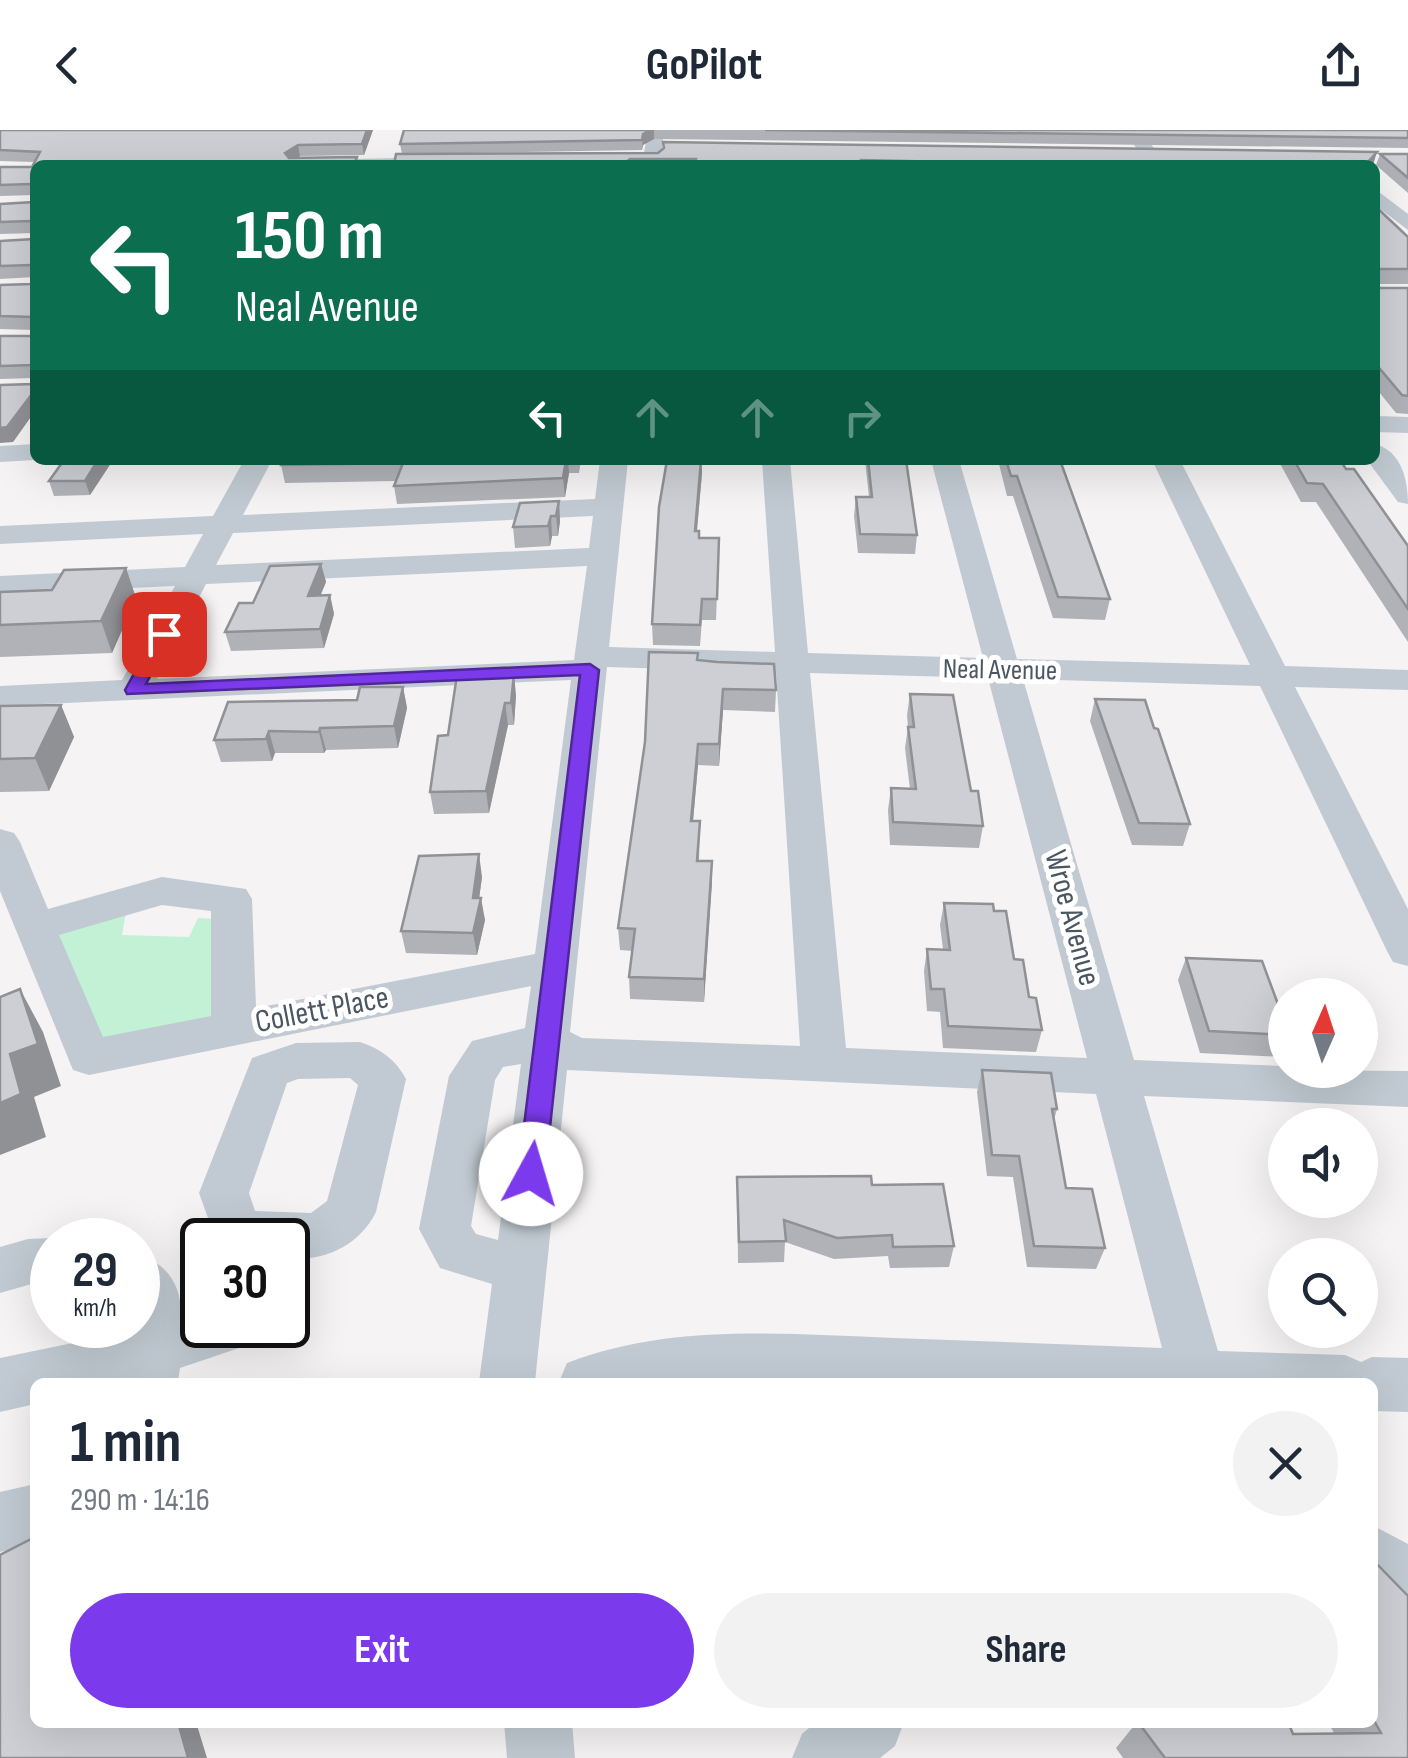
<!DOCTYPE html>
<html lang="en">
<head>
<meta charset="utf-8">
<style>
  :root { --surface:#fff; --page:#f2f2f3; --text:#1f2937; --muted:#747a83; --accent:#7c3aed }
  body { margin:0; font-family:"Sofia Sans Condensed",sans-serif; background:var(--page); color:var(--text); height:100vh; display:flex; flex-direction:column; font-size:38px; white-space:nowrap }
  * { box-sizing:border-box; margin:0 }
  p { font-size:32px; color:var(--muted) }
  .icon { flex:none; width:55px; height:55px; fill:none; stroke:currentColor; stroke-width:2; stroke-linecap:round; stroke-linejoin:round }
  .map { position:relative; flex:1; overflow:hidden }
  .details { position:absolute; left:30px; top:1248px; width:1348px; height:350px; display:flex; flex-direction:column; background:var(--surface); border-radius:15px; box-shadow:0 10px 40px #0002 }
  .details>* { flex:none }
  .guide { position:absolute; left:30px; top:30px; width:1350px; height:305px; border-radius:15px; box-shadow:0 10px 40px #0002; background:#0b6e4f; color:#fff; overflow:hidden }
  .needle { width:65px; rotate:3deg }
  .tools { position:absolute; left:1268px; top:848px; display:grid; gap:20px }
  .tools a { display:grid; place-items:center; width:110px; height:110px; border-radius:50%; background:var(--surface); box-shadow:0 10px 40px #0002; font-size:50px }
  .speed { position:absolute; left:30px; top:1088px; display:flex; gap:20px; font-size:50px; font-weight:700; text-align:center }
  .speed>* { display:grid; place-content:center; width:130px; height:130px; border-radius:50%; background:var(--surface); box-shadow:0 10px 40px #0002; line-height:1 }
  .speed small { font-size:25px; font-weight:400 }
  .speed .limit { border:5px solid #111; border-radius:15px; background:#fff; color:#111 }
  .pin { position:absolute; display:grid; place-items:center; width:85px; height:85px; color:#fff; margin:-42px; border-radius:20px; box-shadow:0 5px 15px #0006 }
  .me { position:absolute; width:110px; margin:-55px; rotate:6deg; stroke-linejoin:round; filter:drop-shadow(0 0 8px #0008) }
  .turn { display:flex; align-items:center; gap:35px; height:210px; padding:0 40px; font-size:45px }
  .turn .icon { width:130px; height:130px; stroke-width:2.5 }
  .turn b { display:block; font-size:70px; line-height:85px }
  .lanes { display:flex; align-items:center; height:95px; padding:0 40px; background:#0003; justify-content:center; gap:50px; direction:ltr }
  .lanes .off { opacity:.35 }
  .round { display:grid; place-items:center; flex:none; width:105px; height:105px; border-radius:52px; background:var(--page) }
  .summary { display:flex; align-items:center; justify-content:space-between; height:170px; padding:0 40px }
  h1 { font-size:60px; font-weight:700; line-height:75px }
  .cta { display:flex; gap:20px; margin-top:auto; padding:20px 40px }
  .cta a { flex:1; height:115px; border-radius:60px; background:var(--accent); color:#fff; font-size:40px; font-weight:700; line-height:115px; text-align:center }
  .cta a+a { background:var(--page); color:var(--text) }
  header { display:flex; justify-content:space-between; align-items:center; height:130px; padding:0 40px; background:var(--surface); font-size:45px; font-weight:700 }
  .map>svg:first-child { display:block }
  .green { fill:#c3f1d5 }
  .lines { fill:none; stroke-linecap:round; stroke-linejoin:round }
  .minor { fill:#c1cad2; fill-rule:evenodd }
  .wall { fill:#b0b2b7 }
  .shaded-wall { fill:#909195 }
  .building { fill:#cdcfd5; stroke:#909195; stroke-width:2.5 }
  .route { fill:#7c3aed; stroke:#51269a; stroke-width:2.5 }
  .labels { text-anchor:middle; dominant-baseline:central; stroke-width:10; stroke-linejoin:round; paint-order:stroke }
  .far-street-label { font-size:28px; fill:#4a5661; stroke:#fff }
  .street-label { font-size:32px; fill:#4a5661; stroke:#fff }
</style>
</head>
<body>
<header><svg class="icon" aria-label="back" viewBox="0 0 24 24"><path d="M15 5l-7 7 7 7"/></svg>GoPilot<svg class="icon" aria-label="share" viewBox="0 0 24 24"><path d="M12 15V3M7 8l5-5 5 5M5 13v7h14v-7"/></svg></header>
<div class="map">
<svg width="1408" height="1628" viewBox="0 0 1408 1628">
  <rect width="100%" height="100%" fill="#f5f3f3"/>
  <polygon class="green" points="128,770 122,805 189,807 198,788 231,790 234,896 89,927 35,797"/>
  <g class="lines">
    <g class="minor">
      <polygon points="648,0 664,0 660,35 642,35"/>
      <polygon points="1123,0 1140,0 1167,35 1149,35"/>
      <polygon points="452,27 458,28 459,35 291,35 300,30"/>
      <polygon points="1375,59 1408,84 1408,100 1375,75"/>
      <polygon points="1375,286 1408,287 1408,303 1375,302"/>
      <polygon points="35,314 35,330 0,332 0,316"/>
      <path d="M1375,314C1402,321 1408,351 1408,374L1398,372L1367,330H1375Z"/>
      <path d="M244,330H272L243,385L595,369L600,330H628L609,517L775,522L762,330H790L808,523L983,528L931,330H959L1017,529L1250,535L1152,330H1180L1285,536L1408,540V560L1295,557L1408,779V836L1393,832L1387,821L1260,556L1023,549L1134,930L1285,936V940L1408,941V977L1144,966L1218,1221L1345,1225L1361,1232L1372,1227L1408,1228V1282L1372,1281V1252H559L567,1233C670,1193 786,1204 894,1208C983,1211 1073,1215 1162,1218L1096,964L567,940L535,1252H479L492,1154L440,1138L419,1099L449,946L472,911L525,898L531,856L89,945L73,940L0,761V699L14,703L20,712L48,779L162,747L246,759L252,769L256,878L535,824L571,550L0,576V556L122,550L175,456L0,464V446L185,437L203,404L0,414V396L213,386ZM593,386L589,418L216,435L233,403ZM587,436L574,530L157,549L206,454ZM607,537L776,542L800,916L582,908L570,902ZM810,543L988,548L1087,928L846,918ZM162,775L211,781V886L103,907L59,805ZM521,934L498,1110L476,1104L471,1096L495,950L503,937Z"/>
      <path d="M360,912C381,919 396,930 406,949L376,1082C359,1116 325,1131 288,1129V1110H216L199,1063L252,928L296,913ZM350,948L358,955L327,1071L311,1083L255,1081L249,1063L287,953L298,949Z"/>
      <polygon points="52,1108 58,1110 52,1110 52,1154 28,1155 0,1163 0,1117 28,1109"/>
      <path d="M138,1124C168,1134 182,1156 181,1187L202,1181V1195H262L254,1213L180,1238L178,1252H35V1274L0,1282V1228L126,1202L127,1195H138Z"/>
      <polygon points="35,1354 35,1414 0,1422 0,1362"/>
      <polygon points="1372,1395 1408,1414 1408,1484 1372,1465"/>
      <polygon points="504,1592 572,1592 575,1628 507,1628"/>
      <polygon points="816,1592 904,1592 895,1616 880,1628 792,1628 802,1604"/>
    </g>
  </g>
  <g class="wall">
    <polygon points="0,0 373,0 364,25 300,26 298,28 357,27 358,35 35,35 35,200 0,199 0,155 31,154 34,150 34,147 0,149 0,111 34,109 34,103 0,104 0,74 34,72 34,65 0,66 0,37 32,37 34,32 0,31"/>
    <polygon points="404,0 1408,0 1408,18 654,9 643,15 642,20 408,24 658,23 663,18 663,12 1373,35 394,35 402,24 400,14"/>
    <polygon points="1380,24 1408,24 1408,63 1376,35"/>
    <polygon points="1375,76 1408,107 1408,154 1378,154 1378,158 1408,158 1408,284 1396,283 1375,257"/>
    <polygon points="0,206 35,206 35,281 13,312 33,254 33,248 0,249"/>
    <polygon points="113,330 90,365 54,366 49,351"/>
    <polygon points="282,330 581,330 579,343 569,343 565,367 397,374 394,356 395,351 285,353 281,335"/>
    <polygon points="865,330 906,330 917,405 915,424 858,423 854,386 856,367 869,367"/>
    <polygon points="998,330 1060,330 1110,469 1105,490 1053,488 1013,366 1007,366"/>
    <polygon points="1278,330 1340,330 1408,416 1408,512 1316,372 1301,372"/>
    <polygon points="702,343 697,401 699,408 719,408 716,490 702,490 700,516 653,515 652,494"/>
    <polygon points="559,371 560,391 558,406 552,406 550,416 515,418 513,397"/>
    <polygon points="321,434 326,452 320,465 330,465 334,484 324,518 231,521 225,502 253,473"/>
    <polygon points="126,438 136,468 112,523 0,527 0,462 52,460"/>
    <polygon points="698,530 776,560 775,582 723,580 719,636 698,635 693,691 700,691 699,731 712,731 704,872 630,869 629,847 633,821 620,820 618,798"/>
    <polygon points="403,557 407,578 398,618 326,620 324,623 275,623 272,631 221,632 214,610"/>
    <polygon points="910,564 971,661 983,696 979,718 890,715 888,680 891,658 910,659 905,618 908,597 907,585"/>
    <polygon points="516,565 514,595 508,595 489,683 434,684 430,662 448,605"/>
    <polygon points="1095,569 1154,598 1190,694 1183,716 1132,715 1090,591"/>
    <polygon points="61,575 74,607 49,661 0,662 0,576"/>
    <polygon points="482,747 479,768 485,790 477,825 406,823 401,801"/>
    <polygon points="944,773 994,781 1042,900 1036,922 943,918 940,882 927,881 924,841 927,819 943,819 940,795"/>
    <polygon points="1186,828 1285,880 1285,923 1283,927 1200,923 1178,850"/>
    <polygon points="982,940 1057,979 1054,990 1066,1058 1105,1118 1096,1139 1027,1137 1013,1047 987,1046 977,962"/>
    <polygon points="737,1047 872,1055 954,1116 949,1137 890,1138 888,1126 834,1129 785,1112 784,1132 738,1133"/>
    <polygon points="1372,1429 1408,1628 1123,1628 1116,1618 1137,1592 1293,1604 1334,1603 1328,1592 1372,1592"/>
  </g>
  <g class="shaded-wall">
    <polygon points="367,0 373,0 364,25 362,14"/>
    <polygon points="651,0 654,0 654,9 643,15 642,20 643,4"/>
    <polygon points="298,15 300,26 287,34 285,23"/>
    <polygon points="1377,22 1373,35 1365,35"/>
    <polygon points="35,260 35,281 13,312 0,313 0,298"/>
    <polygon points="98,330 113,330 90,365 85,351"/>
    <polygon points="566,330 568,330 569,343 565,367 563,348"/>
    <polygon points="702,330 702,343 695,421 695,401"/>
    <polygon points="559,371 560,391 558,406 556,386"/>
    <polygon points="551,386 552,406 550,416 548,396"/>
    <polygon points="321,434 326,452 313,484 308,466"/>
    <polygon points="126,438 136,468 112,523 101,491"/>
    <polygon points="330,465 334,484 324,518 320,499"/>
    <polygon points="514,544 516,565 514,595 511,573"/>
    <polygon points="403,557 407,578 398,618 394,596"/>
    <polygon points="723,559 723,580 719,636 719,614"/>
    <polygon points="505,573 508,595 489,683 486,661"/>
    <polygon points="61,575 74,607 49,661 35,628"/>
    <polygon points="320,598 326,620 324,623 319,602"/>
    <polygon points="269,601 275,623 272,631 266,609"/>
    <polygon points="698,614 698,635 691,713 691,691"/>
    <polygon points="479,724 482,747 477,784 481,768 485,790 477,825 473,803 473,768"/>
    <polygon points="712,731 712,753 704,872 704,849"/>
    <polygon points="20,859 43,902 61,956 34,967 46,1007 0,1025 0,973"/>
    <polygon points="178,1592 196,1592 207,1628 188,1628"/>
  </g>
  <g class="building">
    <polygon points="0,0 367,0 362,14 298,15 285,23 289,28 357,27 354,35 35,35 35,58 31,54 0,55 0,37 32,37 40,22 0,20"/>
    <polygon points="404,0 651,0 643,4 642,10 400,14"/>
    <polygon points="765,0 1408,0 1408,8"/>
    <polygon points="663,12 1377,22 1365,35 952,35 951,32 861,30 862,35 695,35 696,29 630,29 626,32 627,35 394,35 396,24 658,23 664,18"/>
    <polygon points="1380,24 1408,24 1408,48"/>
    <polygon points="35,59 35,185 34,187 0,186 0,155 31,154 34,150 31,135 0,136 0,111 34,109 35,95 31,91 0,92 0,74 34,72"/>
    <polygon points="1375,76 1408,107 1408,139 1378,139 1378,158 1408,158 1408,266 1402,265 1375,233"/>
    <polygon points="0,206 35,206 35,260 7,297 0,298 0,255 33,254 33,235 0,236"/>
    <polygon points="64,330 98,330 85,351 49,351"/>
    <polygon points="282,330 566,330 563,348 394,356 403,333 281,335"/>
    <polygon points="667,330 701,330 695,401 699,401 699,408 719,408 717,469 702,469 700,495 652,494 659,377"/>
    <polygon points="868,330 906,330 917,405 860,404 856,367 872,367"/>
    <polygon points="1006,330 1060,330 1110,469 1058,467 1017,346 1011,346"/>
    <polygon points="1294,330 1340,330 1346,339 1354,339 1408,416 1408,479 1323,354 1307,353"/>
    <polygon points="559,371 556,386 551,386 548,396 513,397 520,373"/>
    <polygon points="321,434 308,466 330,465 320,499 225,502 239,473 253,473 270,436"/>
    <polygon points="126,438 101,491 0,495 0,462 52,460 64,440"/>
    <polygon points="649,522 698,523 697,530 717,532 774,534 776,560 723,559 719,614 698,614 691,691 700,691 697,731 712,731 704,849 629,847 635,799 618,798 645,612"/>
    <polygon points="514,544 511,573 505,573 486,661 430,662 438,606 448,605 457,545"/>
    <polygon points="360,557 403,557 394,596 320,598 319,602 269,601 266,609 214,610 228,572 357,570"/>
    <polygon points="910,564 953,565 971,661 978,661 983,696 893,692 891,658 916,659 908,597 914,597"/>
    <polygon points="1095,569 1145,570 1154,598 1158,599 1190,694 1139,693"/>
    <polygon points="61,575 35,628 0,629 0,576"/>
    <polygon points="479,724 473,768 481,768 473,803 401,801 419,726"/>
    <polygon points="944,773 993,774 994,781 1006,781 1014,829 1023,830 1029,867 1036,868 1042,900 948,896 944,859 931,859 927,819 950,820"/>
    <polygon points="1186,828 1262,831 1279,877 1284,877 1285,880 1285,905 1209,901"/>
    <polygon points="20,859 38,914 10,924 21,964 0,973 0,867"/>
    <polygon points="982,940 1051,943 1057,979 1052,979 1066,1058 1092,1059 1105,1118 1034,1116 1019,1026 992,1025"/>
    <polygon points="871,1046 872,1055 943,1054 954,1116 893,1117 892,1105 837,1108 784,1090 786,1111 739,1112 737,1047"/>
    <polygon points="35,1407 35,1592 178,1592 188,1628 0,1628 0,1425"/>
    <polygon points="1372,1429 1408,1466 1408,1628 1165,1628 1138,1592 1288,1592 1293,1604 1381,1603 1372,1587"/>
  </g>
  <polygon class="route" points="164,498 173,504 146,554 590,534 599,540 545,1044 541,1052 531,1055 522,1052 518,1044 580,545 127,564 125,560 156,504"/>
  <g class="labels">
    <g class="far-street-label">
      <text transform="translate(1000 540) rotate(1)">Neal Avenue</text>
    </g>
    <g class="street-label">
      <text transform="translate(1072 788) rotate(75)">Wroe Avenue</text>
      <text transform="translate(322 880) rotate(-11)">Collett Place</text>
    </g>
  </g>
</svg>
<div class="tools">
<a><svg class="needle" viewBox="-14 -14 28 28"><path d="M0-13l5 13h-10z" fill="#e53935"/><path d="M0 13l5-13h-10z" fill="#747a83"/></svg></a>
<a><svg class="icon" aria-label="sound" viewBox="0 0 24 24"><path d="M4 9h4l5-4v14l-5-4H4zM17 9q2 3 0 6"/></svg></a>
<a><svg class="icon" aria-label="search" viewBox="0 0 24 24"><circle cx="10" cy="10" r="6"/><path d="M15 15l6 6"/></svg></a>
</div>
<div class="speed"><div>29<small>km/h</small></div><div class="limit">30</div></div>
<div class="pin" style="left:164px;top:504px;background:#d93025"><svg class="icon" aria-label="arrive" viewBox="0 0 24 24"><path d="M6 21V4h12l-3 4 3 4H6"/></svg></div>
<svg class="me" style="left:531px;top:1044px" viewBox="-20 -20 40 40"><circle r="19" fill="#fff"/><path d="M0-13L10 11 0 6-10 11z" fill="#7c3aed"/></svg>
<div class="guide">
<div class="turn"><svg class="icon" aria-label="left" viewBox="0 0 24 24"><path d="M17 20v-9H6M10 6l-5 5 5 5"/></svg><div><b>150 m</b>Neal Avenue</div></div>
<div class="lanes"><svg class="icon" aria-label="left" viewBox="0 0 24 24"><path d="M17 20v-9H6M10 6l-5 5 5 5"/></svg><svg class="icon off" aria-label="ahead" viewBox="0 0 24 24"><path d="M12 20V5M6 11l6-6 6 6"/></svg><svg class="icon off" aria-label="ahead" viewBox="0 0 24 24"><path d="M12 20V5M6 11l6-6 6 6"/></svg><svg class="icon off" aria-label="right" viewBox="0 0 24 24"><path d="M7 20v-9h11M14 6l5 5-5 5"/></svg></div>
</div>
<section class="details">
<div class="summary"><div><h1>1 min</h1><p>290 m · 14:16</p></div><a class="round"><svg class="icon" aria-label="close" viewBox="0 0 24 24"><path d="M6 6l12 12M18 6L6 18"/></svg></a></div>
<div class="cta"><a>Exit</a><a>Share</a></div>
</section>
</div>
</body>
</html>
